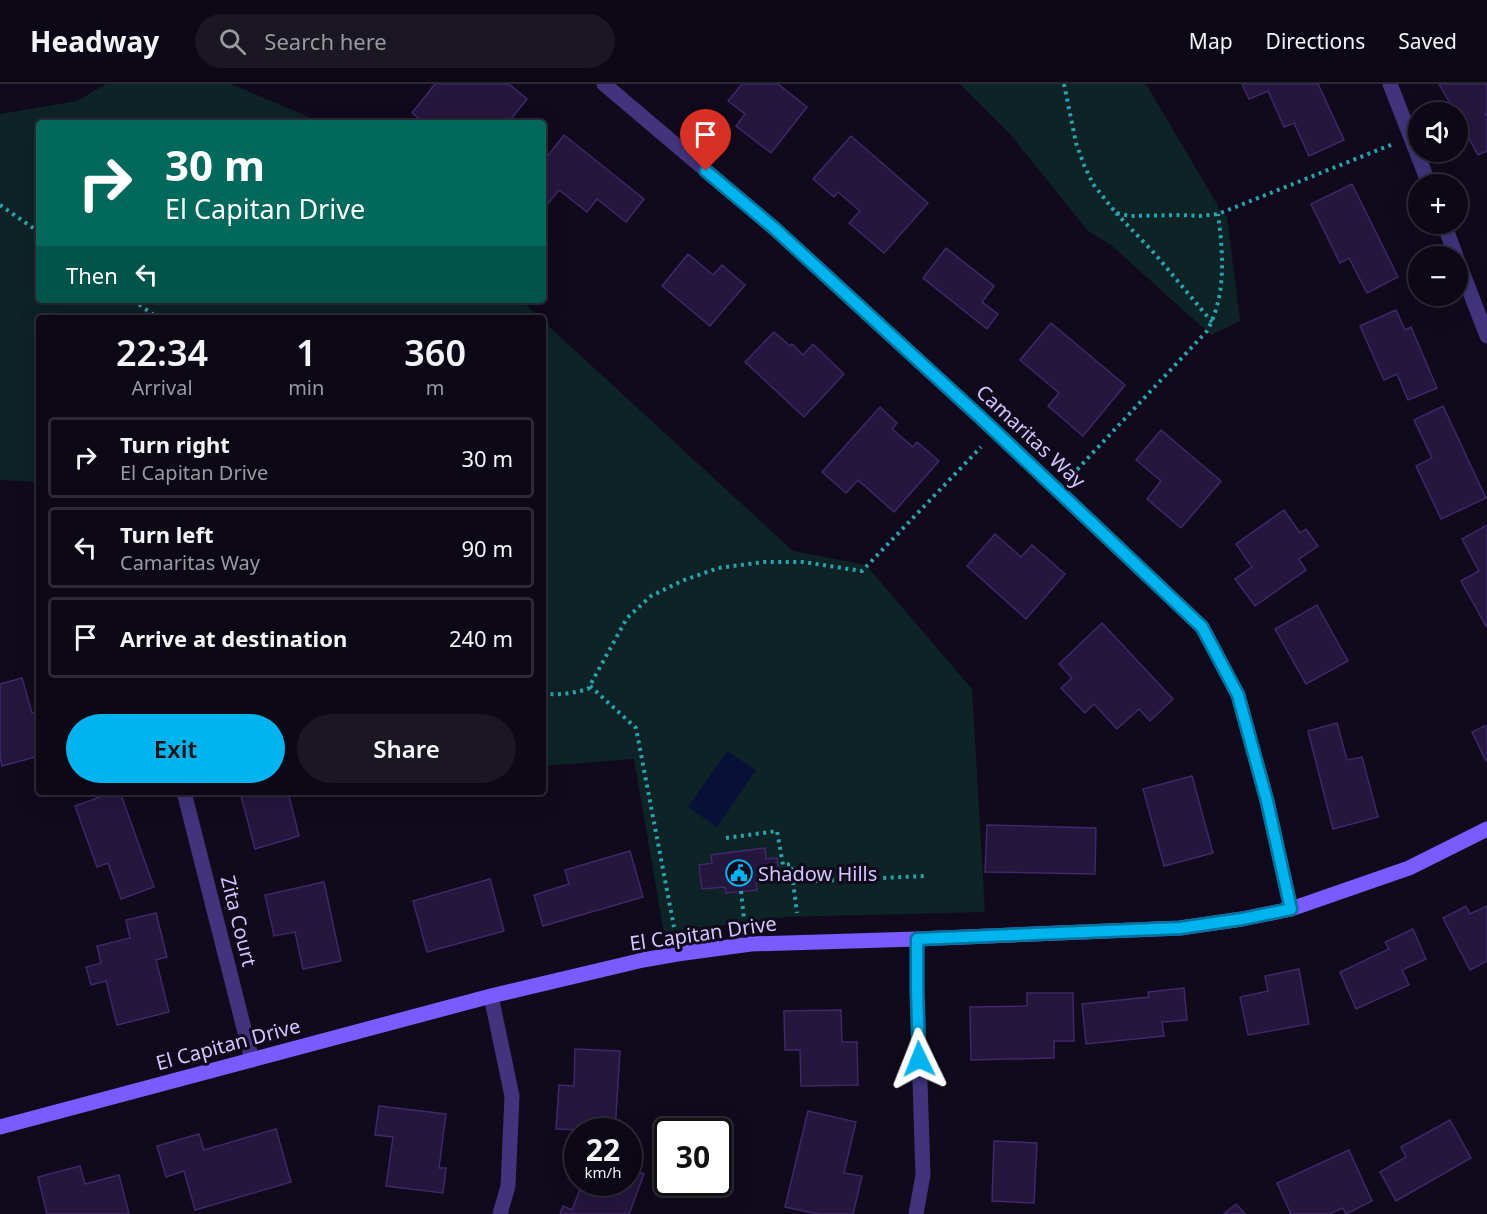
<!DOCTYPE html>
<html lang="en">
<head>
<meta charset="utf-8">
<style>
  :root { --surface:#0c0815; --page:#1a1622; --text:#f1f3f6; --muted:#9a9aa0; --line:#2c2934; --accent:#00b4f0 }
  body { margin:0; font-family:"Noto Sans",sans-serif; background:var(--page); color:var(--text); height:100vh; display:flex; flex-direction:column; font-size:22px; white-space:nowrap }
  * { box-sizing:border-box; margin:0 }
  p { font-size:20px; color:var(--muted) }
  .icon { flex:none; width:33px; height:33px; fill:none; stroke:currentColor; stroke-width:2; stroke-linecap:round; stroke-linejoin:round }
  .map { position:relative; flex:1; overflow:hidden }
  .side { position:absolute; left:36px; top:231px; width:510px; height:480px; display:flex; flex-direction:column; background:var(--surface); border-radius:6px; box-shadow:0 6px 24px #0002,0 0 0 2px var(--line) }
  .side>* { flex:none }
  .top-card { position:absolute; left:36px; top:36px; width:510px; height:183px; border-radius:6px; box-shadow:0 6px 24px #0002,0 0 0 2px var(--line); background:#00695c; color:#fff; overflow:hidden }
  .fabs { position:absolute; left:1408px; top:18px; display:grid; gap:12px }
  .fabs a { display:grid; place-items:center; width:60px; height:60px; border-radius:50%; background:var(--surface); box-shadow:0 6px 24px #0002,0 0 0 2px var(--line); font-size:30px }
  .speed { position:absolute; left:564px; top:1034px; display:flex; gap:12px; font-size:30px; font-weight:700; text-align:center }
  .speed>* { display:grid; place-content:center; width:78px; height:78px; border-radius:50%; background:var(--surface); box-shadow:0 6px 24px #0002,0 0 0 2px var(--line); line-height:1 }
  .speed small { font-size:15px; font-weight:400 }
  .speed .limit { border:3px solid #111; border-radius:9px; background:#fff; color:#111 }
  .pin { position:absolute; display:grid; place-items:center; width:51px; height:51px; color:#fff; margin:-62px -26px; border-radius:50% 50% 50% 0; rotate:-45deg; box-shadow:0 0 6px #0007 }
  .pin .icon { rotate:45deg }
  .me { position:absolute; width:66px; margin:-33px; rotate:358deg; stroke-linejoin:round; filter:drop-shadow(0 0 4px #0008) }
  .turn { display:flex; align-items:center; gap:21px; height:126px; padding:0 30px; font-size:27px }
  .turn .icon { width:78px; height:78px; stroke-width:2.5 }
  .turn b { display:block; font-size:42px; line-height:51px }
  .then { display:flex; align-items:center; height:57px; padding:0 30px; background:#0003; gap:12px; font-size:22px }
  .eta { display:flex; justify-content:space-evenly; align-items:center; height:102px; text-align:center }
  .eta b { font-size:36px; font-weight:600; line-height:42px }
  .action { display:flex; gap:12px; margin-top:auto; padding:12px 30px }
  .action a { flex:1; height:69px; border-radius:36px; background:var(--accent); color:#111; font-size:24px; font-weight:600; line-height:69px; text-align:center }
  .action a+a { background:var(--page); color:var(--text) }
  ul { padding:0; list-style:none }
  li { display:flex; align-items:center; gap:18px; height:81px; margin:0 12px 9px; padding:0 18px; border:3px solid var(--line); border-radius:6px }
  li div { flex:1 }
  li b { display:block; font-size:22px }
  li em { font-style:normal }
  header { display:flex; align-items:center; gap:36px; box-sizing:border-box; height:84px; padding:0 30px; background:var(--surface); border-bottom:2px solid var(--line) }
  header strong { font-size:28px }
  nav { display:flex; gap:33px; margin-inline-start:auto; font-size:21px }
  .search { width:420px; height:54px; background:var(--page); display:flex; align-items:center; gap:15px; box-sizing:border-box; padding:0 21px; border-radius:33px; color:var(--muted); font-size:22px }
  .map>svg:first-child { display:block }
  .green { fill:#0d2326 }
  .water { fill:#071138 }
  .building { fill:#24163d; stroke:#3f276a; stroke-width:1.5 }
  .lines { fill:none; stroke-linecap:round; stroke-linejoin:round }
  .path { stroke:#29a3af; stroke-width:4; stroke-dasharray:3 4.5; stroke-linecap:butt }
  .street { stroke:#41347c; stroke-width:15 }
  .secondary { stroke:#795cff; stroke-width:15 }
  .route-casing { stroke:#00759c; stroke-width:15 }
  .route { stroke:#00b4f0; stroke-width:10 }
  .labels { text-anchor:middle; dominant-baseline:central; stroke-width:6; stroke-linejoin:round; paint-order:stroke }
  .street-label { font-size:20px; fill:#d4c5ff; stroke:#100a1c }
  .poi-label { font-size:20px; fill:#d4c5ff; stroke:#100a1c; text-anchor:start }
</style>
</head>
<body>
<header>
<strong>Headway</strong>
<div class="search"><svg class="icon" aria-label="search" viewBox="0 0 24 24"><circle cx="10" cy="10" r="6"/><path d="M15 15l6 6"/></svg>Search here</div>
<nav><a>Map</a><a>Directions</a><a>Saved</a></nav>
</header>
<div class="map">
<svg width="1487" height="1130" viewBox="0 0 1487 1130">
  <rect width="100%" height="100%" fill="#100a1c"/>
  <g class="green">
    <polygon points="106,0 231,0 323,39 39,39 39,216 521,216 540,234 39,234 39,398 0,396 0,30 77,17"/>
    <polygon points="960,0 1146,0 1217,120 1219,125 1227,133 1240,237 1211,251 1112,162 1088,147 1010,50"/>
    <polygon points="543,237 793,467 866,481 972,605 985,828 786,833 664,849 634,675 543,682"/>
  </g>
  <polygon class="water" points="727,667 756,686 717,743 688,723"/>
  <g class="building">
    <polygon points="435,0 509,0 527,15 508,39 463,39 460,36 458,39 424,39 412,29"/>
    <polygon points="742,0 778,0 807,23 771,69 736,42 745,30 728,17"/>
    <polygon points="1242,0 1318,0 1344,56 1309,72 1294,39 1284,43 1268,7 1249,15"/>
    <polygon points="1439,0 1487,0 1487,29 1485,30 1487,33 1487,67 1478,71 1458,34 1458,28 1455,28"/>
    <polygon points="564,51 644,115 626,138 597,115 587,128 559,106 547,121 543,117 543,78"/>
    <polygon points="851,52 928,119 884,169 849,139 860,127 838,108 834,113 813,95"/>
    <polygon points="1352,100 1398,193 1367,209 1349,174 1340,179 1311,120"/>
    <polygon points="946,164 994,202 982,218 998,230 987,245 923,194"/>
    <polygon points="688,170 713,191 722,181 745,201 710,242 662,202"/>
    <polygon points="1396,226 1405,246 1411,243 1437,304 1408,316 1397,290 1384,296 1360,242"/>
    <polygon points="1051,239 1125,301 1083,352 1048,322 1059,309 1020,276"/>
    <polygon points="774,248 790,262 792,260 803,271 813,260 844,290 804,333 745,278"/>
    <polygon points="1443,322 1486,414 1441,435 1416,382 1432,374 1414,336"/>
    <polygon points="880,323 897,339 892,345 913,363 917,358 939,377 894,428 858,396 846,409 822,388"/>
    <polygon points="1161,346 1221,397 1181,444 1147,415 1161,397 1136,376"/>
    <polygon points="1284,426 1300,449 1306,445 1318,462 1299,475 1306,486 1255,522 1235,495 1252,483 1236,460"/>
    <polygon points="1487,441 1487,544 1461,497 1479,487 1462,455"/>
    <polygon points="995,450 1021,473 1032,461 1065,490 1026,535 967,482"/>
    <polygon points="1317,521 1348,577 1306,600 1275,545"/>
    <polygon points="1102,539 1173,615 1150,637 1139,625 1117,645 1094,620 1085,629 1061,604 1072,594 1059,580"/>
    <polygon points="22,594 32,629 39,627 39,672 2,682 0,673 0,600"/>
    <polygon points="1337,639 1347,676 1362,673 1378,733 1333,745 1308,647"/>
    <polygon points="1487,641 1487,677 1486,677 1472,648"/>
    <polygon points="1192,692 1213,769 1164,782 1143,705"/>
    <polygon points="114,708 120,708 154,803 121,815 108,779 97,783 75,722"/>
    <polygon points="240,708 288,708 299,752 255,765"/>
    <polygon points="987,741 1096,744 1095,790 985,788"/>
    <polygon points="765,764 766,775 777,774 780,797 756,799 757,806 726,809 725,803 702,805 699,781 712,779 711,771"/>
    <polygon points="630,767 643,813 543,842 534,811 569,800 565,786"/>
    <polygon points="490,795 504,847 427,868 413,817"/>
    <polygon points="324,798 341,877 303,885 295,848 274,852 265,811"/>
    <polygon points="1466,822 1470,830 1487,822 1487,877 1470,886 1443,834"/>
    <polygon points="156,829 167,873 156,876 169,928 117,941 106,897 91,901 86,883 101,879 97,862 130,854 126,836"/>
    <polygon points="1413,845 1426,875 1402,886 1409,901 1356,925 1340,888 1389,865 1385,858"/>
    <polygon points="1299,885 1309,940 1248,951 1240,913 1268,907 1265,892"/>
    <polygon points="1184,904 1187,936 1162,938 1164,952 1086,960 1082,920 1149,913 1148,908"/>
    <polygon points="1027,909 1073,909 1074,957 1054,957 1054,974 971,976 970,923 1027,922"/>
    <polygon points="841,926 842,958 857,958 858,1001 801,1002 800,966 785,966 784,927"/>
    <polygon points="575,965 620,967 615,1047 556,1045 559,1001 574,1002"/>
    <polygon points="379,1022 446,1030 439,1084 446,1084 443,1109 386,1102 393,1053 375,1051"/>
    <polygon points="808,1027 856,1038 844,1089 862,1092 853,1130 818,1130 785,1123"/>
    <polygon points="1450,1036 1471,1074 1396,1117 1380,1088 1406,1073 1401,1063"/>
    <polygon points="276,1045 291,1098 195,1126 184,1087 166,1093 157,1062 199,1050 204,1066"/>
    <polygon points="994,1057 1037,1059 1034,1119 992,1117"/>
    <polygon points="1349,1066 1372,1117 1346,1130 1343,1124 1329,1130 1291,1130 1277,1099"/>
    <polygon points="80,1082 85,1100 119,1091 129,1130 47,1130 38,1093"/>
    <polygon points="628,1084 644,1090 629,1130 560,1130 563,1122 572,1126 583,1098 628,1098"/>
    <polygon points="1236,1120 1245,1130 1224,1130"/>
  </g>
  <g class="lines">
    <g class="path">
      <polyline points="1064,0 1076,59 1084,81 1093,100 1116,129 1130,132 1181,131 1199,132 1218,130 1393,60"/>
      <polyline points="0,121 39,148"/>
      <polyline points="1116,129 1155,170 1212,238"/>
      <polyline points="133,216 158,234"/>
      <path d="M1072,391L1207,247C1227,210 1223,169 1218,130"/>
      <polyline points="590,602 636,644 674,843"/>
      <path d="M543,609C559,612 573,609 588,605L627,534L651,512L684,496L718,484L764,478H803L862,487L981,363"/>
      <polyline points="726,754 777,747 783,781 791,780 793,798 925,792"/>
      <polyline points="793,798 797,829"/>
      <polyline points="741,807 744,835"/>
    </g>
    <g class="street">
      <polyline points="604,0 774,144 996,348 1202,543 1238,611 1267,717 1291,825"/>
      <polyline points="1390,0 1429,100"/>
      <polyline points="1444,140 1456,172"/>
      <polyline points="1458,177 1487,252"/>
      <polyline points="184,708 252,976"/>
      <polyline points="491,912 512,1012 508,1102 500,1130"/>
      <polyline points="916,1130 923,1091 917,905 917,855"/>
    </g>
    <polyline class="secondary" points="0,1043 491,912 643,876 677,870 751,860 917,855 1180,844 1242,835 1291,825 1409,784 1487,745"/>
  </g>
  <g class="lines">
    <g class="route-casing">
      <polyline id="route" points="706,87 774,144 979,332 1202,543 1238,611 1267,717 1291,825 1242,835 1180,844 917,855 917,905 919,975"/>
    </g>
    <use href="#route" class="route"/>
  </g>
  <defs>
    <g id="civic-ring" transform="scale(1.35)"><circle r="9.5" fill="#100a1c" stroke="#00b4f0" stroke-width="1.5"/><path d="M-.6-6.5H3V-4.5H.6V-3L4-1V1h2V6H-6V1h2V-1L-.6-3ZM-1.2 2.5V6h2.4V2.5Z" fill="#00b4f0"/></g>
  </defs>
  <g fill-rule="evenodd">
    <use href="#civic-ring" x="739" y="789"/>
  </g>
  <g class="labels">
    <g class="street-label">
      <text transform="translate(1031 352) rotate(43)">Camaritas Way</text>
      <text transform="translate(239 837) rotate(76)">Zita Court</text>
      <text transform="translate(703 849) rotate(-8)">El Capitan Drive</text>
      <text transform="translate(228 960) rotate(-15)">El Capitan Drive</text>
    </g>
    <g class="poi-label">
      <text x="758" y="789">Shadow Hills</text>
    </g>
  </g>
</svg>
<div class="fabs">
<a><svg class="icon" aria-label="sound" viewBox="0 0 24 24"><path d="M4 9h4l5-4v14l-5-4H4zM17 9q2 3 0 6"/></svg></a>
<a>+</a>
<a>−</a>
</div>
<div class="speed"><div>22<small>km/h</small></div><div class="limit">30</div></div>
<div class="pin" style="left:706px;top:87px;background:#d93025"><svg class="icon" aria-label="arrive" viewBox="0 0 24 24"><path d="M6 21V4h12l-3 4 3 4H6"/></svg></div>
<svg class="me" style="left:919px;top:975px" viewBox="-20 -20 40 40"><path d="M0-17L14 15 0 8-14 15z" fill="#00b4f0" stroke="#fff" stroke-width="4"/></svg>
<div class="top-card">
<div class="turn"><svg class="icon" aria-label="right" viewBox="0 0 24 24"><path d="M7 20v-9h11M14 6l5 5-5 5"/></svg><div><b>30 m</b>El Capitan Drive</div></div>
<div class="then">Then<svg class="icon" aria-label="left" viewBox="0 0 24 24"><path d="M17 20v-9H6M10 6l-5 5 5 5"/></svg></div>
</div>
<section class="side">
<div class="eta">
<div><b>22:34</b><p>Arrival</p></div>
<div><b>1</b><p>min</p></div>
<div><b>360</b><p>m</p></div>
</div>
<ul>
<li><svg class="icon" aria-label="right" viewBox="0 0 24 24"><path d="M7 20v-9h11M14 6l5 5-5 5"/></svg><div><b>Turn right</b><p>El Capitan Drive</p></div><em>30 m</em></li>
<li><svg class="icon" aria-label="left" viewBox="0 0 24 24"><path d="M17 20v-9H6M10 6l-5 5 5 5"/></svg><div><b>Turn left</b><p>Camaritas Way</p></div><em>90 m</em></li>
<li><svg class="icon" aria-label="arrive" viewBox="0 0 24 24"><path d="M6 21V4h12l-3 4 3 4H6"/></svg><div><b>Arrive at destination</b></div><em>240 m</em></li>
</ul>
<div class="action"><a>Exit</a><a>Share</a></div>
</section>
</div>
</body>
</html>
